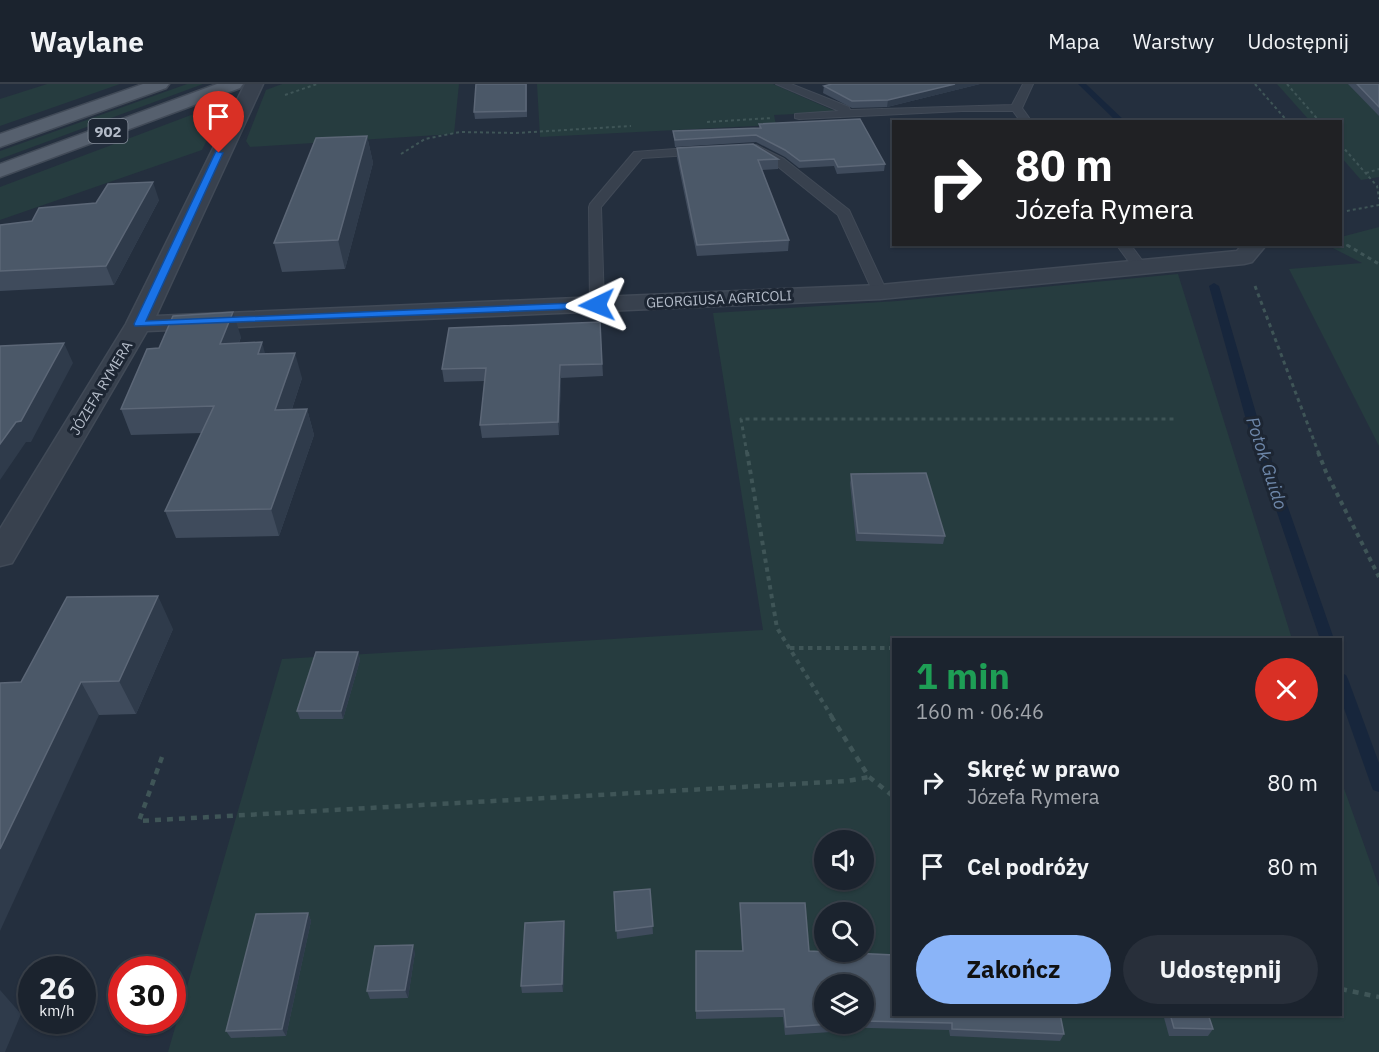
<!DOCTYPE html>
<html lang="pl">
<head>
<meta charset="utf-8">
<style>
  :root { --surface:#1b232e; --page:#282f3a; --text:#f1f3f6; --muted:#a0a4aa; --line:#39404a; --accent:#8ab4f8 }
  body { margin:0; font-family:"IBM Plex Sans",sans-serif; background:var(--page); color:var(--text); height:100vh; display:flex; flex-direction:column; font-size:22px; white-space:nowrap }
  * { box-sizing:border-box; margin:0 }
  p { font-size:20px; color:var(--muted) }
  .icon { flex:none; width:33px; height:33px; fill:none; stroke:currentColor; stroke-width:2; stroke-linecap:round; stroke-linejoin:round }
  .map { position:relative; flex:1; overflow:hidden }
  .details { position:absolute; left:892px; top:554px; width:450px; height:378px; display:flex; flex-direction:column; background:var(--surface); border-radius:0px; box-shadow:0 2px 4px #0004,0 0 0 2px var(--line) }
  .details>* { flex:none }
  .guide { position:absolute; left:892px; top:36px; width:450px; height:126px; border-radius:0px; box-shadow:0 2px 4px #0004,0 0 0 2px var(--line); background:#202124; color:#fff; overflow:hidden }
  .tools { position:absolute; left:814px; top:746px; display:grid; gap:12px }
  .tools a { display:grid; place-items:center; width:60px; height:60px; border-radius:50%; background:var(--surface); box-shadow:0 2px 4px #0004,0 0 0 2px var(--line); font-size:30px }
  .speed { position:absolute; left:18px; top:872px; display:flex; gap:12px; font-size:30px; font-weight:700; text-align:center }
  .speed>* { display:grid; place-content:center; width:78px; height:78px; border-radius:50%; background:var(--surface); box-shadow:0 2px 4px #0004,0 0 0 2px var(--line); line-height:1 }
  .speed small { font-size:15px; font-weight:400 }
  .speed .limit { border:9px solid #d22; background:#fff; color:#111 }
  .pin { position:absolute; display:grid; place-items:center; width:51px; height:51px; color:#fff; margin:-62px -26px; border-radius:50% 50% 50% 0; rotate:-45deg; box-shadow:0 0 6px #0007 }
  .pin .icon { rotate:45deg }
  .me { position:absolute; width:66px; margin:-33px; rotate:268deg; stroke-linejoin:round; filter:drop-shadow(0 0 4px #0008) }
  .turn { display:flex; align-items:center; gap:21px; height:126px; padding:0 24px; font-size:27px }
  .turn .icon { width:78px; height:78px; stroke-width:2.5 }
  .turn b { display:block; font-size:42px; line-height:51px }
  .round { display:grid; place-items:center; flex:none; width:63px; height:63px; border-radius:32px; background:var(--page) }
  .summary { display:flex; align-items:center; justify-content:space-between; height:102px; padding:0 24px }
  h1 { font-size:36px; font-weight:700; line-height:45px; color:#1e9e55 }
  .button { display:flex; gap:12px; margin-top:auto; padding:12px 24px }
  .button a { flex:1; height:69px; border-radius:36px; background:var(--accent); color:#111; font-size:24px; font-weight:700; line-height:69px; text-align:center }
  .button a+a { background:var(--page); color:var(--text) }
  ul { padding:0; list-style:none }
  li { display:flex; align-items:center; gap:18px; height:84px; padding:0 24px }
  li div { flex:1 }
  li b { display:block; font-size:22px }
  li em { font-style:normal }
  header { display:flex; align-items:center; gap:36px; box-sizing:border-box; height:84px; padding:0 30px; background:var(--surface); border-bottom:2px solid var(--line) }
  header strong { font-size:28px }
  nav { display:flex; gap:33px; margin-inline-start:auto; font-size:21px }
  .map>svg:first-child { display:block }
  .green { fill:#263c3f; fill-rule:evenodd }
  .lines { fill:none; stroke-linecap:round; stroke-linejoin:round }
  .stream { fill:#17263c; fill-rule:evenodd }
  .service-casing { stroke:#414a57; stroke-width:2 }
  .minor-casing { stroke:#414a57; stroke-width:3 }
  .primary-casing { stroke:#414a57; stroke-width:3 }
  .path-far3 { stroke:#3f5557; stroke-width:2; stroke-dasharray:3 3; stroke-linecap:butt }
  .path-far2 { stroke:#3f5557; stroke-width:3; stroke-dasharray:4 4; stroke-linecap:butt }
  .path-far1 { stroke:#3f5557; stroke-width:4; stroke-dasharray:4.5 4.5; stroke-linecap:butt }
  .path { stroke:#3f5557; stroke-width:4.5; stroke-dasharray:6 6; stroke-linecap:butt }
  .service { fill:#38414e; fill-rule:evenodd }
  .minor { fill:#38414e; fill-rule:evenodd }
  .primary { fill:#56606e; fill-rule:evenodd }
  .wall { fill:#3f4b5c; fill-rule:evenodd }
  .shaded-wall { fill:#2f3b4b }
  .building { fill:#4b5868; stroke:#5c6777; stroke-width:1.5 }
  .route { fill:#1a73e8; stroke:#114b97; stroke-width:1.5 }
  .labels { text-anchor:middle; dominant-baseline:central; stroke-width:6; stroke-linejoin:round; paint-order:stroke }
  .far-street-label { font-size:14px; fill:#b4bcc9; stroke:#1d2633 }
  .shield { fill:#1d2633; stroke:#878f9c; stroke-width:1.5 }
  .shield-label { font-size:15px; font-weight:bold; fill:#b4bcc9 }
  .water-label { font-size:18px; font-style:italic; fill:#6d86a8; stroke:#1d2633 }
</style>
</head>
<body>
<header>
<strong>Waylane</strong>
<nav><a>Mapa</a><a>Warstwy</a><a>Udostępnij</a></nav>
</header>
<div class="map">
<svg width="1379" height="968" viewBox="0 0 1379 968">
  <rect width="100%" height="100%" fill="#242f3e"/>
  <g class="green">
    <polygon points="47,0 120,0 0,42 0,15"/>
    <polygon points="187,0 203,0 0,75 0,67"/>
    <polygon points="282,0 459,0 454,50 250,63 246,57 266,6"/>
    <polygon points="537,0 773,0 837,28 774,31 776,41 540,53"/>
    <polygon points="1277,0 1379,0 1379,93 1361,96 1341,73 1341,38 1310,37"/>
    <polygon points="223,23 202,66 0,136 0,103 207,25 206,29"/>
    <polygon points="1379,143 1379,362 1289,185 1362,179 1327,161 1341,160 1341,153"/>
    <path d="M1178,190L1292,555H894V930H1341V696L1379,803V968H168L282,575L763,546L713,229L897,217ZM825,756H864V795H825ZM825,828H864V867H825ZM825,900H864V939H825Z"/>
  </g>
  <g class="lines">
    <g class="stream">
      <polygon points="1078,0 1086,0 1126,38 1117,38"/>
      <polygon points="1214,199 1219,202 1260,343 1334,555 1320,555 1248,343 1209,202"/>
      <polygon points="1341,589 1346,591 1348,595 1379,679 1379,708 1373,706 1371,701 1341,616"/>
    </g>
    <g class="service-casing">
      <g id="service">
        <polygon points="776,0 791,0 849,23 850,26 1012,21 1023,0 1033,0 1022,24 1032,38 1021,38 1013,27 962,27 799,35 795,34 795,30 839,27"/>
        <polygon points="756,61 784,75 849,126 887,208 885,211 875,211 873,208 838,131 776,81 752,68 750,65"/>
        <polygon points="703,63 709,67 707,70 642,74 601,123 604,221 597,225 592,224 590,221 589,123 590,120 634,68"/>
        <polygon points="1116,160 1130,160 1147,183 1145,186 1135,186"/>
      </g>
    </g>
    <g class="minor-casing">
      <polygon id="minor" points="245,0 263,0 156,232 880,201 1237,167 1243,160 1267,160 1252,178 1244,180 880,215 147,247 12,479 0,482 0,445 126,240"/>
    </g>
    <g class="primary-casing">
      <g id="primary">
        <polygon points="143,0 169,0 166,4 0,63 0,50"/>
        <polygon points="217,0 243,0 240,4 0,93 0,80"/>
      </g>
    </g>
    <g class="path-far3">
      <polyline points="1255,0 1288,38"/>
      <polyline points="1287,0 1320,38"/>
      <polyline points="285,11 317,0"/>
      <polyline points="707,38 772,34"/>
      <polyline points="1341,61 1377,102 1379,115"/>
      <polyline points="401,70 425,55 460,48 516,49 631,42"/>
      <polyline points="1366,89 1379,85"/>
      <polyline points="1341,128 1379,121"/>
      <polyline points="1341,158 1350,163"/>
    </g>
    <g class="path-far2">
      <polyline points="1347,161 1379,180"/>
      <polyline points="1255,202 1319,370"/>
      <polyline points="747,370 741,335 1174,335"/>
    </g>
    <g class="path-far1">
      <polyline points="747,368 777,544 832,633"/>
      <polyline points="1318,368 1326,388 1379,493"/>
      <polyline points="790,564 894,564"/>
    </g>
    <g class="path">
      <polyline points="831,632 869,693 894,713"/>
      <polyline points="162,673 139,737 847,697 869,693"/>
      <polyline points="1341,905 1379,913"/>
    </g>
    <use href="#service" class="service"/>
    <use href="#minor" class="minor"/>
    <use href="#primary" class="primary"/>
  </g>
  <g class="wall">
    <polygon points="476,0 527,0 527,33 475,35 474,28"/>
    <polygon points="832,0 980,0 887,23 852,24 823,9 824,2"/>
    <polygon points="1348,0 1379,0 1379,32"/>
    <polygon points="759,40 885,80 884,87 837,90 834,82 799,84 785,73 756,58 675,63 673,47 759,44"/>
    <polygon points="367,52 373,79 345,185 282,188 274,159"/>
    <polygon points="677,64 778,75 778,85 762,86 789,156 788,167 697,172 677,74"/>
    <polygon points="159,116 114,201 0,207 0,141 32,137 96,119"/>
    <polygon points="600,238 603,292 561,294 559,351 482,354 480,341 485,297 444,298 442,285"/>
    <polygon points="241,253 239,259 265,270 302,294 292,325 307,325 314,351 279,452 176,454 165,427 202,349 131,351 121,325"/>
    <polygon points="851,390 945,452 943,460 856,457 850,399"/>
    <polygon points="173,545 136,630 99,631 21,598"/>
    <polygon points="358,568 360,576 343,635 300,635 297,627"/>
    <polygon points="650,805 653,850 617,855 614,808"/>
    <path d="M740,819L809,867L1064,950L1060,957L950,952L949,946L831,943V948L785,951L783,933L696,935V867H742L740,827ZM864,900V939H825Z"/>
    <polygon points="308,829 311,837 286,952 231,954 226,947"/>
    <polygon points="565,845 563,908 522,909 521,902"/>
    <polygon points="415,868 408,914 370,915 367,907"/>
    <polygon points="1163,930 1208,930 1213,945 1208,952 1169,952"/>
  </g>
  <g class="shaded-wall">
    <polygon points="955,0 980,0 887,23 888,16"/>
    <polygon points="367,52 373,79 345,185 338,156"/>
    <polygon points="153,98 159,116 114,201 106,182"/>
    <polygon points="233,228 241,253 228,286 220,260"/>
    <polygon points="262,258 269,284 258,270"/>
    <polygon points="64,259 73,279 31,358 26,358 0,396 0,360 16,338"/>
    <polygon points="295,269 302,294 283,352 275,326"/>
    <polygon points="560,281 561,294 559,351 558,338"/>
    <polygon points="307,325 314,351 279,452 271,425"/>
    <polygon points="158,512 173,545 136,630 119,597"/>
    <polygon points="358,568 360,576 343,635 341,627"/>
    <polygon points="81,598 99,631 0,847 0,765"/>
    <polygon points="308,829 311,837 286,952 282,945"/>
    <polygon points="564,837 565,845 563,908 562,900"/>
    <polygon points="413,861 415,868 408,914 405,906"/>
    <polygon points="0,906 21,930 5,968 0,968"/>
  </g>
  <g class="building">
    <polygon points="476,0 526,0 526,27 474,28"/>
    <polygon points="832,0 955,0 888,16 852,17 824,2"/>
    <polygon points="1357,0 1379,0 1379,23"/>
    <polygon points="860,35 885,80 838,83 834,75 800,77 785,66 756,51 675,56 673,47 761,44 759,40"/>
    <polygon points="367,52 338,156 274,159 316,54"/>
    <polygon points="753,60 778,75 758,76 789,156 697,161 677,64"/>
    <polygon points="153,98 106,182 0,187 0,141 32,137 39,124 96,119 108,100"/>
    <polygon points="233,228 220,260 262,258 258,270 295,269 275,326 307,325 271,425 165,427 214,322 121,325 147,265 159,264 173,232"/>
    <polygon points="600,238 602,280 560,281 558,338 480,341 486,284 442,285 449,244"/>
    <polygon points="64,259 21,337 16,338 0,360 0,262"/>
    <polygon points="926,389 945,452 858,449 851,390"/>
    <polygon points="158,512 119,597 81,598 0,765 0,599 21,598 67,513"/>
    <polygon points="316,568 358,568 341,627 297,627"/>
    <polygon points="650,805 653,842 616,847 614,808"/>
    <polygon points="740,819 805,819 809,867 894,871 894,930 1060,930 1064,950 952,945 952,939 864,937 864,900 825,900 825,939 832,939 832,940 786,943 784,925 696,927 696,867 743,867"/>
    <polygon points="308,829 282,945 226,947 256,830"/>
    <polygon points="564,837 562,900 521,902 525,839"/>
    <polygon points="413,861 405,906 367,907 375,862"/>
    <polygon points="1170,930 1208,930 1213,945 1174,944"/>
  </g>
  <polygon class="route" points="216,67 223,69 146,237 597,218 602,221 597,224 135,242 134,240"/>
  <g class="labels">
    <g class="far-street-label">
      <text transform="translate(719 215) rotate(-3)">GEORGIUSA AGRICOLI</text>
      <text transform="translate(101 304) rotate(-59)">JÓZEFA RYMERA</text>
    </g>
    <rect class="shield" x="88.5" y="35" width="39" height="24" rx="4.5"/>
    <g class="shield-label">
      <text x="108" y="47">902</text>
    </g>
    <g class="water-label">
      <text transform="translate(1267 379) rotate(72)">Potok Guido</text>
    </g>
  </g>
</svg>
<div class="tools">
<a><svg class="icon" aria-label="sound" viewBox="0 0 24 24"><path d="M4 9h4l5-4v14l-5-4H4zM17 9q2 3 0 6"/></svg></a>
<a><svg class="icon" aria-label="search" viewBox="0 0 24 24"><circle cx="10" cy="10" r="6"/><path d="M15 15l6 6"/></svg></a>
<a><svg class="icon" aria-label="layers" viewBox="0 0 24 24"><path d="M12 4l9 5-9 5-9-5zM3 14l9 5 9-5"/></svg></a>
</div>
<div class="speed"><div>26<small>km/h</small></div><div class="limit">30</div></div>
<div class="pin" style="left:219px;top:69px;background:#d93025"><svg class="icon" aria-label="arrive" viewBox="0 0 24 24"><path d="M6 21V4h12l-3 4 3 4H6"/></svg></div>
<svg class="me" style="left:597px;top:221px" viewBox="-20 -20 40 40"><path d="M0-17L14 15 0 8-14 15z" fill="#1a73e8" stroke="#fff" stroke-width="4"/></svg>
<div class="guide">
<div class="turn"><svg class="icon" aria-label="right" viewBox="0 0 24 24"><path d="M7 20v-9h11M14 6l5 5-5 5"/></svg><div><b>80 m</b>Józefa Rymera</div></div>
</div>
<section class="details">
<div class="summary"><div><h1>1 min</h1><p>160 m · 06:46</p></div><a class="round" style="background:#d93025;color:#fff"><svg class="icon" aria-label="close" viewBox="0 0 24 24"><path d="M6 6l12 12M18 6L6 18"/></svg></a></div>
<ul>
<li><svg class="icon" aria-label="right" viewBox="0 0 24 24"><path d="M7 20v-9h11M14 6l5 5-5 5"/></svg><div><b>Skręć w prawo</b><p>Józefa Rymera</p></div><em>80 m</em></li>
<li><svg class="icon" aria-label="arrive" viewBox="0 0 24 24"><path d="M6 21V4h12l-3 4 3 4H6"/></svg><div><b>Cel podróży</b></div><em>80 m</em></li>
</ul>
<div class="button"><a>Zakończ</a><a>Udostępnij</a></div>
</section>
</div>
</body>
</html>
